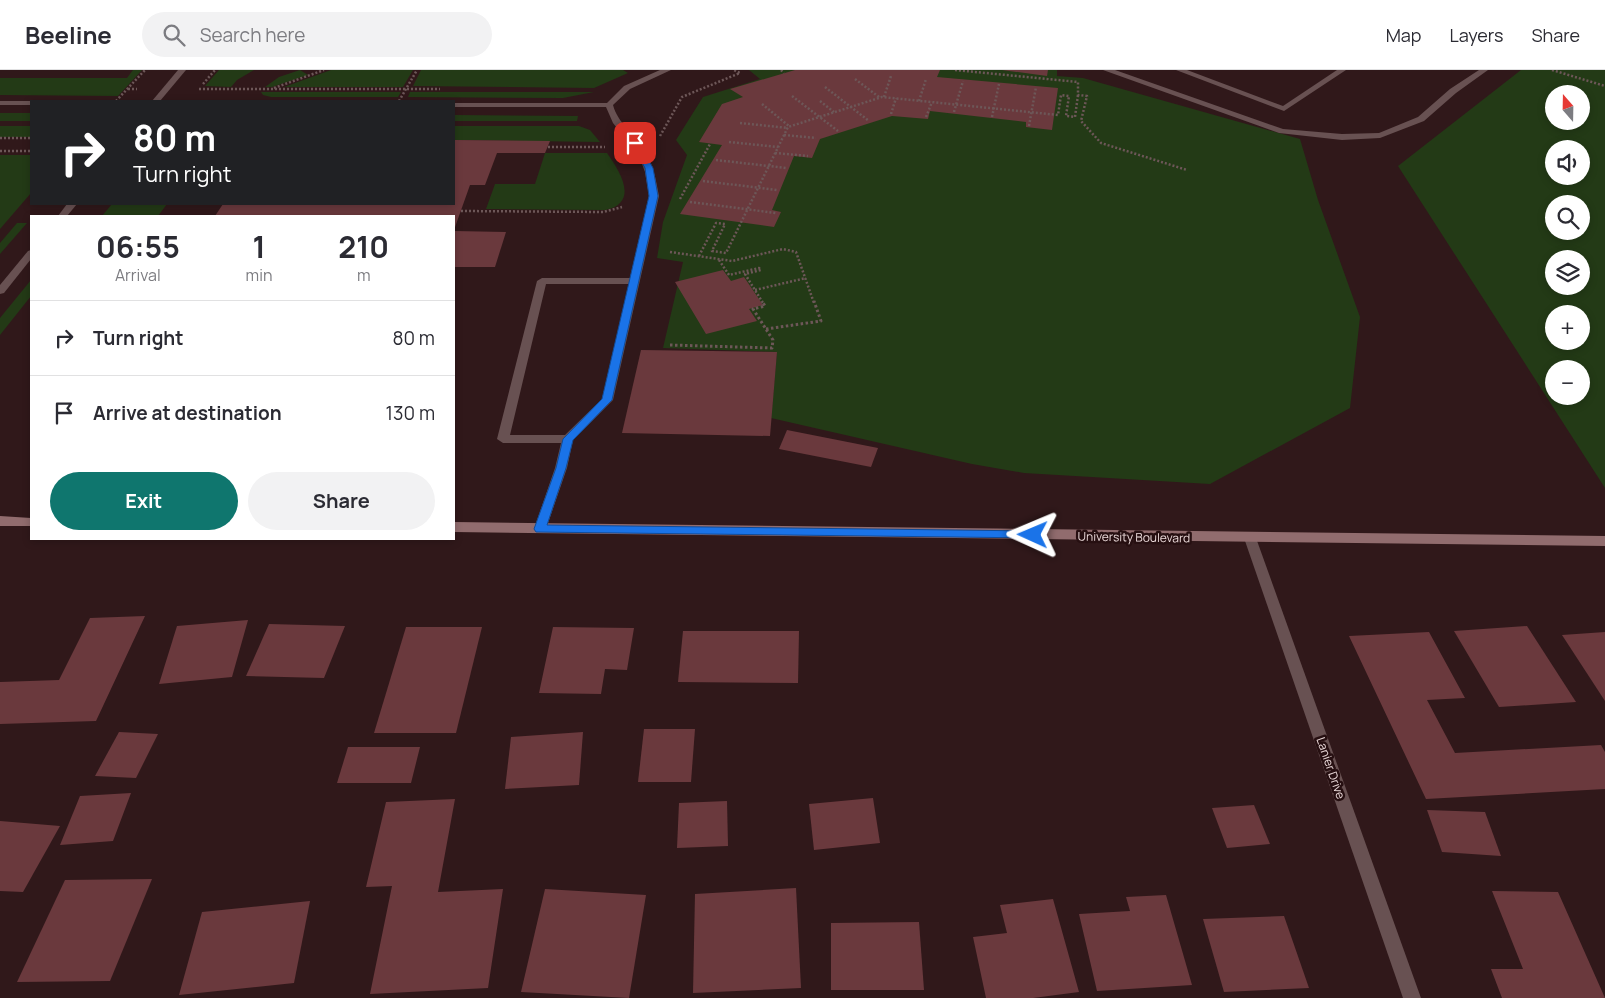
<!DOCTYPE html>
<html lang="en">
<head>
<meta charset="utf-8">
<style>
  :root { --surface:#fff; --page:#f2f2f3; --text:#2b2b33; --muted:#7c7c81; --line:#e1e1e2; --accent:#0f766e }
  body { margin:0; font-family:Manrope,sans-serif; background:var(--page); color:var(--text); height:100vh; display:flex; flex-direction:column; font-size:19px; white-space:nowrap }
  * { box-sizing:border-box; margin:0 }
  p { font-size:16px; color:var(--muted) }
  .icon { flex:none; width:28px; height:28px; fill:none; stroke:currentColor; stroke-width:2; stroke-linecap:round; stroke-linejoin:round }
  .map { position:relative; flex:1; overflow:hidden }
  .panel { position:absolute; left:30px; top:145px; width:425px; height:325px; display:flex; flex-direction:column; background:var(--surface); border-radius:0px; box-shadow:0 2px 8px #0003 }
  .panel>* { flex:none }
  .banner { position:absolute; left:30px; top:30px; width:425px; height:105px; border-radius:0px; box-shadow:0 2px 8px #0003; background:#202124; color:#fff; overflow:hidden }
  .needle { width:32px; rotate:340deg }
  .fabs { position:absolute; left:1545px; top:15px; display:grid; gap:10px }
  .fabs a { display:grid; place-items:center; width:45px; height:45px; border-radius:50%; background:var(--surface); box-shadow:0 2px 8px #0003; font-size:25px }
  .pin { position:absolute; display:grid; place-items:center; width:42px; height:42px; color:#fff; margin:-21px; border-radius:10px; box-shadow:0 2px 8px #0006 }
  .me { position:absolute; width:55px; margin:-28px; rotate:271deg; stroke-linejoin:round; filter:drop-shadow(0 0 4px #0008) }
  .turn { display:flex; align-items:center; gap:18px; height:105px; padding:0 20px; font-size:22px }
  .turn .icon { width:65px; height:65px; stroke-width:2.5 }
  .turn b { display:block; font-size:35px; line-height:42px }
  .eta { display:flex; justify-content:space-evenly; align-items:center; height:85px; text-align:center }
  .eta b { font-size:30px; font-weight:700; line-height:35px }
  .action { display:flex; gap:10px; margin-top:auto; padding:10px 20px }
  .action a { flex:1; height:58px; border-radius:30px; background:var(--accent); color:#fff; font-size:20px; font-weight:700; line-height:58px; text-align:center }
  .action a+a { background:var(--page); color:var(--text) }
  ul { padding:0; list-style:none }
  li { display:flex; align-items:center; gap:15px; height:75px; padding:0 20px; border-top:1px solid var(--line) }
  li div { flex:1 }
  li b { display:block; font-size:19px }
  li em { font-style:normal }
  header { display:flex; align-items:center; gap:30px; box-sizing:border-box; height:70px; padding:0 25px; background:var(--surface); border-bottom:1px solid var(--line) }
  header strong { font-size:24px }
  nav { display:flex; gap:28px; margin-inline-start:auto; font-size:18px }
  .search { width:350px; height:45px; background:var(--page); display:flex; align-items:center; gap:12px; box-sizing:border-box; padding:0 18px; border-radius:28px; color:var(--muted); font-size:19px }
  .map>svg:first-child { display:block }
  .green { fill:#233a16; fill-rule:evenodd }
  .building { fill:#6a393d }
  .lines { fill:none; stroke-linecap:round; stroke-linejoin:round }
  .path-far1 { stroke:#6d5758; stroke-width:2.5; stroke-dasharray:2 2; stroke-linecap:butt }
  .path { stroke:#6d5758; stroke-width:3; stroke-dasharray:2.5 2.5; stroke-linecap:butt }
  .lane { fill:#685152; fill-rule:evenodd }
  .street { fill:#685152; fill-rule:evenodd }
  .secondary { fill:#916c6e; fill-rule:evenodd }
  .route { fill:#1a73e8; stroke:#114b97 }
  .labels { text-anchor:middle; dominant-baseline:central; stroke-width:5; stroke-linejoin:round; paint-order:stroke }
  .street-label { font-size:12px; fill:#ecdbdb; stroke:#260f11 }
</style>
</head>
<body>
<header>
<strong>Beeline</strong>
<div class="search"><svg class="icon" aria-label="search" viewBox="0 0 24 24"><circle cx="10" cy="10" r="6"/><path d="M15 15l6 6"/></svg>Search here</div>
<nav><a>Map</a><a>Layers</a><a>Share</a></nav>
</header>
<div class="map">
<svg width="1605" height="928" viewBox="0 0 1605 928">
  <rect width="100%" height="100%" fill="#30181a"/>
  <g class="green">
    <polygon points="133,0 142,0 118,26 0,25 0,8 127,8"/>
    <polygon points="219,0 254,0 237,10 231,17 205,16"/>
    <polygon points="300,0 308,5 272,17 265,17 279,7"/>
    <polygon points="331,0 413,0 403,17 284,17"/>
    <polygon points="421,0 623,0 628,3 594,18 413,16"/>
    <polygon points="749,0 1057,0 1057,6 1083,8 1300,69 1318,130 1360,247 1350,338 1210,414 1024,403 972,394 771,348 777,282 663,278 683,192 657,188 663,152 687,85 676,70 703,27 760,9"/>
    <path d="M1521,0H1605V418L1398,96ZM1554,24H1581V51H1554ZM1554,79H1581V106H1554ZM1554,134H1581V161H1554ZM1554,189H1581V216H1554ZM1554,244H1581V271H1554ZM1554,299H1581V326H1554Z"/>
    <polygon points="261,22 401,22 398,27 271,27 263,25"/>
    <polygon points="410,22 594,22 563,28 408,27"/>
    <rect x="0" y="43" width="31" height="8"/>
    <polygon points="454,45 578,46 577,51 454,51"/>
    <rect x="0" y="56" width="31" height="11"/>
    <polygon points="454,56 579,56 590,60 600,72 454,70"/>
    <path d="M545,83H607C620,101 640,133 605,140L486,139L495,114H535Z"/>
    <polygon points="0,85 31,85 31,123 0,159"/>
    <polygon points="112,134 167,134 158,146 102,146"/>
    <polygon points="17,153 27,153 0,184 0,173"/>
    <polygon points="31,210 31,226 0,265 0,248"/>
  </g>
  <g class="building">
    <polygon points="795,0 940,0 937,7 1058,18 1052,60 1026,57 1026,52 930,41 928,49 892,46 820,69 812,88 794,86 772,140 781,142 774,157 680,144 722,75 699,72 722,34 743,27 730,19"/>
    <polygon points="1002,0 1048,0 1047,6"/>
    <polygon points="454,70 550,71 545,83 497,83 485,115 470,115 454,160 454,146 215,146 223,134 454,134"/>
    <polygon points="454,161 506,162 495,197 454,197"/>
    <polygon points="723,200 731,211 744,207 763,235 749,239 757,251 706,264 675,212"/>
    <polygon points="641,280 777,282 770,366 622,363"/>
    <polygon points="787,360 878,378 871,397 779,379"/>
    <polygon points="145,546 96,651 0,654 0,612 59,610 90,548"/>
    <polygon points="248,550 232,607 159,614 177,556"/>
    <polygon points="269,554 345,556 324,608 246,606"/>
    <polygon points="1527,556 1576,632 1499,637 1454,561"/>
    <polygon points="406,557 482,557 456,663 374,663"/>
    <polygon points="553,557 634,558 627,600 605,599 601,624 539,623"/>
    <polygon points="683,561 799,561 798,613 678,612"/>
    <polygon points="1429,562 1465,628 1427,630 1455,683 1601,675 1605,682 1605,719 1426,729 1349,566"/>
    <polygon points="1605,562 1605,631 1562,565"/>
    <polygon points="644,659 695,659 691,712 638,712"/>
    <polygon points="119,662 158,664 136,708 95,706"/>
    <polygon points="583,662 579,715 505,719 511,667"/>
    <polygon points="348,677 420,677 411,713 337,713"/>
    <polygon points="131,723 113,771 60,775 80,726"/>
    <polygon points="873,728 880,773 814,780 809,734"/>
    <polygon points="455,729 438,822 503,819 488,918 370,924 392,816 366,817 386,732"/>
    <polygon points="727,731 728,776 677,778 679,733"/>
    <polygon points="1254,735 1270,774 1227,778 1212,738"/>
    <polygon points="1427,740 1485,742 1501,786 1442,782"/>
    <polygon points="0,751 60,756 23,822 0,821"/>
    <polygon points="152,809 110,911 17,912 65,810"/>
    <polygon points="796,818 801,918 693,923 695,824"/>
    <polygon points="545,819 646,825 629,928 521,922"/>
    <polygon points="1492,821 1558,822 1605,928 1502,928 1491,899 1523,899"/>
    <polygon points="1166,825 1192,915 1097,921 1079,844 1130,841 1126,827"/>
    <polygon points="1053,829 1079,922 1033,928 986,928 973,867 1007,863 1000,835"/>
    <polygon points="310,831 294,913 179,925 202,842"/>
    <polygon points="1284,846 1309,918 1224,922 1203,849"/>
    <polygon points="919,852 924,920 831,920 831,853"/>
  </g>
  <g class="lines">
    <g class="path-far1">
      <polyline points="781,0 784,3"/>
      <polyline points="955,0 1078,12 1078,25 1087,26 1081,51 1101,73 1187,100"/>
      <polyline points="1552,0 1605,16"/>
      <polyline points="855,9 879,27"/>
      <polyline points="203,14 215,0"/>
      <polyline points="825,17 869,51"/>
      <polyline points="274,18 324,0"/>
      <polyline points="128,19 137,19"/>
      <polyline points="199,19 440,19"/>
      <polyline points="792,26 838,61"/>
      <polyline points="884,27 891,6"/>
      <polyline points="116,31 145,0"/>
      <polyline points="399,31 417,0"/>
      <polyline points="820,31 834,42"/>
      <polyline points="919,31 926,9"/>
      <polyline points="762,34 789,56"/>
      <polyline points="954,42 963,11"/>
      <polyline points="891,44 896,28"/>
      <polyline points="926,47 932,32"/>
      <polyline points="992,47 999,14"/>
      <polyline points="740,53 788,58"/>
      <polyline points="1029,56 1036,17"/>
      <polyline points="784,65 816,68"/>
      <polyline points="660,66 682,27 740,3 734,0"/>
      <polyline points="0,68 31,68"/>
      <polyline points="729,72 778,77"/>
      <polyline points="548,77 605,77"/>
      <polyline points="0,81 31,81"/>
      <polyline points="775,83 808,86"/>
      <polyline points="716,90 786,98"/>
      <polyline points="703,111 777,120"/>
      <polyline points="680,129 710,74"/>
      <polyline points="690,132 776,143"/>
      <polyline points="461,141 603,142 622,137"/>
      <polyline points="670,182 732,191 783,179 796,182 814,233"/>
      <polyline points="699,186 716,153 725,154 712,181 726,183 788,57 882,27 1058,45 1061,25 1069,26 1066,46 1075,47 1078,25"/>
      <polyline points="719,190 729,205 759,198 761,200 745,204 763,233"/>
      <polyline points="755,220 806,208"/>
    </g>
    <g class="path">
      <polyline points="766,259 821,251 814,231"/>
      <polyline points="670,275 772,278 773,270 753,239 765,236 762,231"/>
    </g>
    <g class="lane">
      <polygon points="178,0 186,0 160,31 152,31"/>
      <path d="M660,0H671L630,19L613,35C618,54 635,64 645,80C653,94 656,110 659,126L613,330L573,370L567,398L546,459L544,462H536L534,459L555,398L561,373H503L497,369L537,211L542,208H630L649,126L645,102L639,86L613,53L606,37H454V33H607L624,16ZM546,214H629L602,329L565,365H510Z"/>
      <polygon points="1103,0 1115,0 1283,59 1342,64 1379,63 1418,47 1450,19 1479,0 1488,0 1456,23 1424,51 1380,68 1342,70 1279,63"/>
      <polygon points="1176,0 1187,0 1283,36 1337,0 1346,0 1284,41"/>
      <polygon points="0,31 34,31 31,31 31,35 0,35"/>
      <polygon points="67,134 77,134 67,146 58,146"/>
      <polygon points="31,180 31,189 4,223 0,224 0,215 28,181"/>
    </g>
    <polygon class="street" points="1250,463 1254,465 1256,468 1421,928 1403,928 1244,468 1246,465"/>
    <g class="secondary">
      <polygon points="0,446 31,448 31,456 0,456"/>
      <polygon points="454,452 1605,466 1605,476 454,462"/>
    </g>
  </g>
  <polygon class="route" points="632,71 638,71 653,98 658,126 612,330 573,370 566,398 547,455 1033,461 1039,465 1037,468 536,462 534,459 556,398 563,369 602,329 649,126 645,98 631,73"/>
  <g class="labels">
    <g class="street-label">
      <text transform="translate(1134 467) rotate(1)">University Boulevard</text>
      <text transform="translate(1331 698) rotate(71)">Lanier Drive</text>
    </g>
  </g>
</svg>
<div class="fabs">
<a><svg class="needle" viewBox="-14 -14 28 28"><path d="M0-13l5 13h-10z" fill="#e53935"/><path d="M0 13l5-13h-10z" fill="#7c7c81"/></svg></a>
<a><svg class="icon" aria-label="sound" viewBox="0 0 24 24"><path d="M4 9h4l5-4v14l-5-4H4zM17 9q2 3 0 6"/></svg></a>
<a><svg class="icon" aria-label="search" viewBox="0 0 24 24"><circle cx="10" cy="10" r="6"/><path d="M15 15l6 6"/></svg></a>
<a><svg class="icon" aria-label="layers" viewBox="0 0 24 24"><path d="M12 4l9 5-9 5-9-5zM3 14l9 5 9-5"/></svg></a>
<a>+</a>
<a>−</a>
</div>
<div class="pin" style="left:635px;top:73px;background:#d93025"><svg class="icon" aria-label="arrive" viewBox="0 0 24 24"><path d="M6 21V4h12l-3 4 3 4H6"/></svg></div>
<svg class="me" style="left:1033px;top:465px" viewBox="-20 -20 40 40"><path d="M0-17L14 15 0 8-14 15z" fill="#1a73e8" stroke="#fff" stroke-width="4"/></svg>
<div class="banner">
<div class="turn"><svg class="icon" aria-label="right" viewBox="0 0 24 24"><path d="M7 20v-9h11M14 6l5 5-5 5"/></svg><div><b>80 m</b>Turn right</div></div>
</div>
<section class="panel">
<div class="eta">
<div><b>06:55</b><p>Arrival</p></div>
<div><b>1</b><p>min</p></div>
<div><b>210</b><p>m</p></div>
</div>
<ul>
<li><svg class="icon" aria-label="right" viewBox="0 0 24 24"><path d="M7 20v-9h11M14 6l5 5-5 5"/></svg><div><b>Turn right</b></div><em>80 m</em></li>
<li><svg class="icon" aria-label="arrive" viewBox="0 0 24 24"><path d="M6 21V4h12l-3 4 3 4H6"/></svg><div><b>Arrive at destination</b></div><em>130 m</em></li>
</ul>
<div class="action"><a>Exit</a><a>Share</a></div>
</section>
</div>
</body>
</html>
